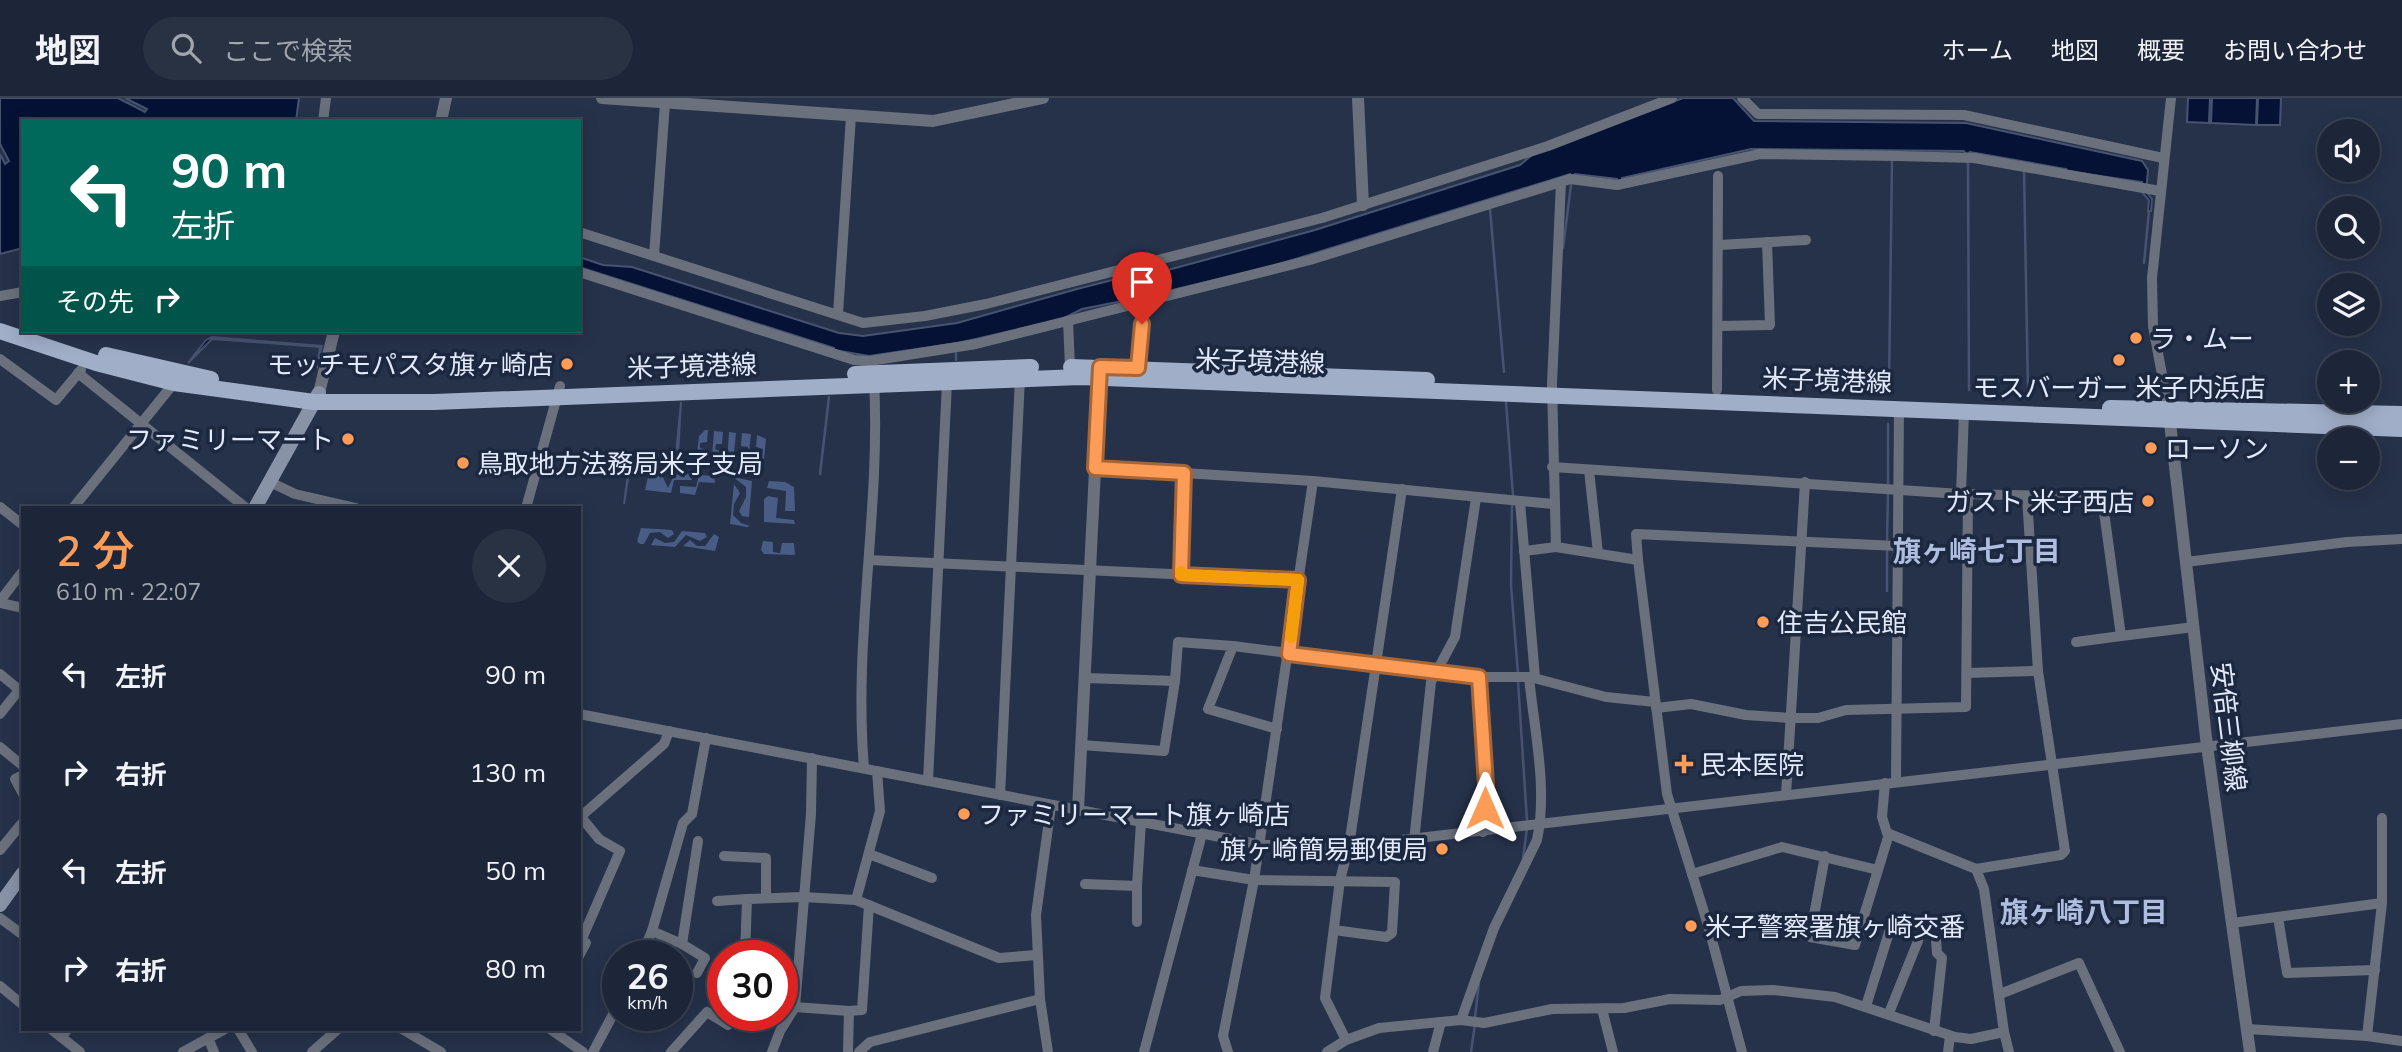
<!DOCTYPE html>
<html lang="ja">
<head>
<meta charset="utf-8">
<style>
  :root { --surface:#1c2638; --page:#293243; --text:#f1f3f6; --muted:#a0a5ae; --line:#3a4353; --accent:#fd9c56 }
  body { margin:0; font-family:Mulish,"Noto Sans JP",sans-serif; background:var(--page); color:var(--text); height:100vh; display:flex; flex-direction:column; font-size:26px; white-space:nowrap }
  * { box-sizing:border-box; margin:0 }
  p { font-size:23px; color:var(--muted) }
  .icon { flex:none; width:38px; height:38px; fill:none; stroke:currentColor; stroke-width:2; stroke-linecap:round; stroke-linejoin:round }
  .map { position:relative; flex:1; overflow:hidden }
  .side { position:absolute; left:21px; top:408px; width:560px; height:525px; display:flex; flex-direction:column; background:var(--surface); border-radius:0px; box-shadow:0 4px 18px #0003,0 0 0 2px var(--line) }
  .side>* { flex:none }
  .hud { position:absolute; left:21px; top:21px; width:560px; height:214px; border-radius:0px; box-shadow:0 4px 18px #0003,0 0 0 2px var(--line); background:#00695c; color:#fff; overflow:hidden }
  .controls { position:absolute; left:2317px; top:21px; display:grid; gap:14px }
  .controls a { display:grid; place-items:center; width:63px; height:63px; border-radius:50%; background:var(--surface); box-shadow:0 4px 18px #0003,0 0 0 2px var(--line); font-size:35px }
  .speed { position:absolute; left:602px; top:842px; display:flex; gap:14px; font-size:35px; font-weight:700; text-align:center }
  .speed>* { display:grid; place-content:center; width:91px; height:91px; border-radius:50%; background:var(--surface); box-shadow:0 4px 18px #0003,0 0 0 2px var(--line); line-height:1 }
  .speed small { font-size:18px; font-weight:400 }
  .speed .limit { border:10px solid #d22; background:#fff; color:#111 }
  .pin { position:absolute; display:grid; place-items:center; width:60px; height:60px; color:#fff; margin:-72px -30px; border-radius:50% 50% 50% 0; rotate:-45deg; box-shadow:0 0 7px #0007 }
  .pin .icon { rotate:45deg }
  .me { position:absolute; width:77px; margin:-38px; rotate:0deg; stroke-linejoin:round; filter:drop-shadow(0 0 5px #0008) }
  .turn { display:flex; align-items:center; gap:24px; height:147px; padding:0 35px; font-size:32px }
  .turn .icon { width:91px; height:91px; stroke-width:2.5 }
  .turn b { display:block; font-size:49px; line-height:60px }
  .then { display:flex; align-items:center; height:66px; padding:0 35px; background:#0003; gap:14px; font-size:26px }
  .round { display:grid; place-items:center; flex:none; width:74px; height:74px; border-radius:37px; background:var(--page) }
  .overview { display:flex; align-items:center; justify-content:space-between; height:119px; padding:0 35px }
  h1 { font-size:42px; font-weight:600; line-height:52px; color:var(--accent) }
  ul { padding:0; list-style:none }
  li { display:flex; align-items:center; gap:21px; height:98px; padding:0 35px }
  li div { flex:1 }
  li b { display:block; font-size:26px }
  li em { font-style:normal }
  header { display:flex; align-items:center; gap:42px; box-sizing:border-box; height:98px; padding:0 35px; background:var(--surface); border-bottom:2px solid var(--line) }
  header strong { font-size:33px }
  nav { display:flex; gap:38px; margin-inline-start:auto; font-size:24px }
  .search { width:490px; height:63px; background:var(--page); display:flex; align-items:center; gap:18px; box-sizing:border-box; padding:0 24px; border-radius:38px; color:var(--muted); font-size:26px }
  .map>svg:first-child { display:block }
  .green { fill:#485c85 }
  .water { fill:#051235; stroke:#475370; stroke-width:2 }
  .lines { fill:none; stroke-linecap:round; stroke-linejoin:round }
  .stream { stroke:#475370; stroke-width:2.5 }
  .minor { stroke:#6a717d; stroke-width:10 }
  .tertiary { stroke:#6a717d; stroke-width:12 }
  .secondary { stroke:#8993a8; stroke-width:14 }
  .primary { stroke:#a1aec8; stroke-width:16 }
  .route-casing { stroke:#a46538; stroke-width:18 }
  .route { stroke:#fd9c56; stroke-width:12 }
  .slow { stroke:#f59e0b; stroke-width:12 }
  .poi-dot { fill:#fd9c56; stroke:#1c2740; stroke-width:2.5 }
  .labels { text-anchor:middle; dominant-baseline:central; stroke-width:7; stroke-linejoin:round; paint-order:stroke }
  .poi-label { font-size:26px; fill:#e2eafb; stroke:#1c2740; text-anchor:start }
  .street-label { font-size:26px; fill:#e2eafb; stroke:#1c2740 }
  .neighbourhood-label { font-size:28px; font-weight:bold; fill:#afbede; stroke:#1c2740 }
</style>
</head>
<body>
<header>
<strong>地図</strong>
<div class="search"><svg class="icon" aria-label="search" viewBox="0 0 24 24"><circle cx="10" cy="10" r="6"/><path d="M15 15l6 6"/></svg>ここで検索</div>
<nav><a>ホーム</a><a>地図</a><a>概要</a><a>お問い合わせ</a></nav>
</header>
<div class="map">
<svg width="2402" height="954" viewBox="0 0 2402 954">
  <rect width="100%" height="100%" fill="#26324a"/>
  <g class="green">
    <polygon points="705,332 708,332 707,344 700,345 700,350 707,352 705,361 697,355 699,338"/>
    <polygon points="714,333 723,334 722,346 716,346 715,351 722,354 720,362 712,359"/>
    <polygon points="729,334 736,335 733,363 727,362"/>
    <polygon points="742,335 751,336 748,364 740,363 741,354 748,354 748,349 741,348"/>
    <polygon points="757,337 766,341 764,361 759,365 755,364 755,356 762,356 763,351 756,349"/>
    <polygon points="656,373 660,373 668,390 675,375 691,376 692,382 674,382 671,395 645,392 648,379"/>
    <polygon points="699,377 714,378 715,385 699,384 695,397 680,395 680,388 696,389"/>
    <polygon points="733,379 752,383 749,419 742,418 739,413 746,399 746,389"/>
    <polygon points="769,383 785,384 794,389 795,413 785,413 786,393 767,390"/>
    <polygon points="734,386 740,395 734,406 733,417 741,425 750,428 747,429 730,426"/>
    <polygon points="768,398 778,400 776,420 794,422 795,426 764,424 764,401"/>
    <polygon points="641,430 672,432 674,436 668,440 660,434 650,435 644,446 640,446 637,443"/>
    <polygon points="682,433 705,435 707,439 700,443 686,437 675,449 651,447 655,440 665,445 674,444"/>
    <polygon points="714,436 719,439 715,453 683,448 690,442 697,448 705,448"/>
    <polygon points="763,443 773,444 773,454 780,455 782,445 794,445 795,457 764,456 761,452"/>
  </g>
  <g class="water">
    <polygon points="0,0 118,0 145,14 147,11 125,0 299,0 296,23 23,23 23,150 0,156 0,56 5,66 9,63 0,46"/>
    <polygon points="1683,0 1733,0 1754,23 1966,25 2142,63 2148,72 2146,94 2152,101 2151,113 2148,113 2149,102 2140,92 2142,84 2066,73 2066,71 1970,54 1966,56 1964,53 1751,51 1622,80 1622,84 1618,84 1617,81 1575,76 1570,79 1570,76 1273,168 1143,199 1082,211 1062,221 958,245 869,258 834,252 834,250 579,169 579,159 603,167 632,169 839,235 863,238 957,225 1077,191 1128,178 1168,172 1315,132 1520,67 1532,57"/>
    <polygon points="2188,0 2210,0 2209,25 2187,24"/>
    <polygon points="2212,0 2257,0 2256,27 2211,25"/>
    <polygon points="2258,0 2281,0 2280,27 2257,27"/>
    <polygon points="212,239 322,248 317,270 320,249 212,241 188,265 206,242"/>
    <polygon points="681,304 678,358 632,355 624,406 631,354 676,356"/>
  </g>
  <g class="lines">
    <g class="stream">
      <polyline points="1968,65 1969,292"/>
      <polyline points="2024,73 2028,294"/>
      <polyline points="1490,111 1504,274"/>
      <polyline points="1563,150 1571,87"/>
      <polyline points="2144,165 2149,113"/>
      <polyline points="956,255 956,262"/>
      <polyline points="1889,289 1892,61"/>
      <polyline points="1506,304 1513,398"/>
      <polyline points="820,376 829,299"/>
      <polyline points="1888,388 1888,326"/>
      <polyline points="1512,405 1511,487 1518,576"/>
      <polyline points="1887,444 1888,395"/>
      <polyline points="1887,493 1887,451"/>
      <polyline points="1518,583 1527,723"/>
      <polyline points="1523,761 1527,730"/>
      <polyline points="1475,920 1479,884"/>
      <polyline points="1471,954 1475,926"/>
    </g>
    <g class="minor">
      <polyline points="1742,0 1758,16 1964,17 2163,60"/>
      <polyline points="323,23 326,0"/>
      <polyline points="1561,84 1570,81 1617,87 1760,56 1897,58 1974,60 2160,93"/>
      <polyline points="579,134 863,225 925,218 986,206 1322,120 1548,48 1672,0"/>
      <polyline points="1719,147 1806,142"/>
      <polyline points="654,158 665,5"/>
      <polyline points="579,174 854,262 870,263 976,246 1310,162 1561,84 1552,286 1556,449 1638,462 1667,696 1708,827 1742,954"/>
      <polyline points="0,198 23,194"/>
      <polyline points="838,216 851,18"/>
      <polyline points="1068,223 1070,269"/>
      <polyline points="1718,228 1770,227 1767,144"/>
      <polyline points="0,261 56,302 81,272"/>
      <polyline points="1138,270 1143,205"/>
      <polyline points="78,275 246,410"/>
      <polyline points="1717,292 1718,78"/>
      <polyline points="2168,309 2153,228 2152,180 2171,0"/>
      <polyline points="1552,369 1961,396 2102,399 2121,538 2194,529"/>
      <polyline points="1095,370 1184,375"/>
      <polyline points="1589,372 1598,455"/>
      <polyline points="1313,383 1254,782 1395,784 1392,835 1386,839 1334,832"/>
      <polyline points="270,384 295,396 356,410"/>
      <polyline points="1961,396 1964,313"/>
      <polyline points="1520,404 1535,579"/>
      <polyline points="0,409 23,427"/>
      <polyline points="73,410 174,285"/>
      <polyline points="526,410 560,288"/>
      <polyline points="1524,453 1556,449"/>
      <polyline points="869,462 1298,482"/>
      <polyline points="1638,462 1636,436 1897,448"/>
      <polyline points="2186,464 2347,444 2402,441"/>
      <polyline points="1181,477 1184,375 1313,383 1553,406"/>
      <polyline points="0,503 23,473"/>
      <polyline points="0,505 23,510"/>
      <polyline points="2076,544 2121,538"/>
      <polyline points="1233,548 1479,579 1486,687 1483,734"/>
      <polyline points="1967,575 2038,573 2027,399"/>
      <polyline points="0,576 22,594"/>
      <polyline points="1530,579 1606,599 1655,604"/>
      <polyline points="1085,580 1175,583 1178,544 1233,548 1208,611 1277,631"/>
      <polyline points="1656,610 1691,606 1746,617 1791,620 1818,620 1846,612 1966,609 1968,397"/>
      <polyline points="0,616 23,587"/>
      <polyline points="579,616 1262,747 1349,748 2402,626"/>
      <polyline points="1081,647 1164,653 1175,583"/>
      <polyline points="0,649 23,668"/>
      <path d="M864,670C853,541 881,411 874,282"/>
      <polyline points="23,677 15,681 23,696"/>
      <polyline points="928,683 947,284"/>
      <polyline points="1896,684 1899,309"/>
      <polyline points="1000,697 1020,280"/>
      <polyline points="1786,697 1805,384"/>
      <polyline points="579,720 664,646 669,633"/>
      <polyline points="2382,720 2382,805 2367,938 2402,943"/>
      <polyline points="1414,743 1431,584 1455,539 1476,400"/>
      <polyline points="0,752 23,724"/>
      <polyline points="869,756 932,780"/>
      <polyline points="724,758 766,760 766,799"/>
      <polyline points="1825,758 1810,839 1855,847 1878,772"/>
      <polyline points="1976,771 2061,757 2065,753 2038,573"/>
      <polyline points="1192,772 1254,782 1223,938 1228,954"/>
      <polyline points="1692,776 1782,749 1878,772 1889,736"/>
      <polyline points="1085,786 1137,788 1141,724"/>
      <polyline points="856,802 880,713 877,673"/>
      <polyline points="717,803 747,801"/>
      <polyline points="2278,819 2287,875 2375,872"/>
      <polyline points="0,820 23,837"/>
      <polyline points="1137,824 1137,788"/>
      <polyline points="2232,825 2382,805"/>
      <polyline points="652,833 682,846 698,743"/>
      <polyline points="682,846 705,860 697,875"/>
      <polyline points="579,858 586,845 581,843 620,753 599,741 581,719"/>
      <polyline points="641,858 652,833 683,725 692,716 706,640"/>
      <polyline points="745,858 747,801 803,799 856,802 999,860 1036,857"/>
      <polyline points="0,888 23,907"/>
      <polyline points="2000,896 2079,865 2120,954"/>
      <polyline points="782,898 795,905"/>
      <polyline points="1866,908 1891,828"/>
      <polyline points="795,909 849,913"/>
      <polyline points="1602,911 1613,954"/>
      <polyline points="1889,915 1918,843"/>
      <path d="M1461,922L1494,830L1537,742C1548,690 1534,631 1529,579H1479"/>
      <polyline points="51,931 80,954"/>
      <polyline points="238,931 252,954"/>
      <polyline points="402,931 441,954"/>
      <polyline points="550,931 583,954"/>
      <polyline points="2247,931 2367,938"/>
      <polyline points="1934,933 1942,860 1937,855 1936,842"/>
      <polyline points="2004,934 2009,954"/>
      <polyline points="61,939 68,931"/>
      <polyline points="208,940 214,954"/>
      <polyline points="1346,942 1325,900 1340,782 1349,748 1402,391"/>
      <polyline points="183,954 225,931"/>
      <polyline points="312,954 338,931"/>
      <polyline points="593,954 618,907"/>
      <polyline points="671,954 707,914 728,927 736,917"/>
      <polyline points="772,954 780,933 795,909 811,716 812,660"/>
      <polyline points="848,954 849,913 862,912 869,807"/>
      <polyline points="859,954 870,944 1040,901"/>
      <polyline points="1048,954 1040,901 1036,817 1051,708"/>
      <polyline points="1144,954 1202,736"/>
      <polyline points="1327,954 1346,942 1379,930 1461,922 1484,925 1552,911 1624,910 1670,901 1720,902 1741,893 1773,892 1835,899 1955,939 1971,941 2004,934 1984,791 1976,771 1887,735 1882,719 1885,685"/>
      <polyline points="1433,954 1441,924"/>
      <polyline points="1948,954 1950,938"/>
    </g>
    <g class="tertiary">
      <polyline points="602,0 933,23 1043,0"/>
      <polyline points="1358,0 1363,107"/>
      <polyline points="441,23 446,0"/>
      <polyline points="319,295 334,233"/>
      <polyline points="2169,316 2207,648 2250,954"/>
      <polyline points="1078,712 1100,272"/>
    </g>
    <g class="secondary">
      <polyline points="255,410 319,295"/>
      <polyline points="0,807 23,775"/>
    </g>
    <g class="primary">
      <polyline points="0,233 96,265 174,285 314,304 434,304 1080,279 2402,331"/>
      <polyline points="106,257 211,281"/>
      <polyline points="1071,269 1427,282"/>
      <polyline points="855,276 1031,269"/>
      <polyline points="2110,310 2402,316"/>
    </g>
  </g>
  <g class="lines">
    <g class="route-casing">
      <polyline id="route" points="1142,226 1138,270 1100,269 1095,370 1184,375 1181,477 1298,482 1289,556 1479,579 1486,687 1485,710"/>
    </g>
    <use href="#route" class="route"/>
    <polyline class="slow" points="1181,474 1181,477 1298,482 1291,539"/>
  </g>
  <g class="poi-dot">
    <circle cx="2136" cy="240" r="7"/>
    <circle cx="2119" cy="262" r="7"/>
    <circle cx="567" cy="266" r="7"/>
    <circle cx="348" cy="341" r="7"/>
    <circle cx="2151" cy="350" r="7"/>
    <circle cx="463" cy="365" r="7"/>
    <circle cx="2148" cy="403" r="7"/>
    <circle cx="1763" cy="524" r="7"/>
    <path d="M1680.5 655.5h7v7h7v7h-7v7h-7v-7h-7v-7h7z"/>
    <circle cx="964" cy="716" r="7"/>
    <circle cx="1442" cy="751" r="7"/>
    <circle cx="1691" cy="828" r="7"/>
  </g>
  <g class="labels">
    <g class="poi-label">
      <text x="2150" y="240">ラ・ムー</text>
      <text x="553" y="266" text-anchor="end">モッチモパスタ旗ヶ崎店</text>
      <text x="2119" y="289" text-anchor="middle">モスバーガー 米子内浜店</text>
      <text x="334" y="341" text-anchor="end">ファミリーマート</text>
      <text x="2165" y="350">ローソン</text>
      <text x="477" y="365">鳥取地方法務局米子支局</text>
      <text x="2134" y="403" text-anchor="end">ガスト 米子西店</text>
      <text x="1777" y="524">住吉公民館</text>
      <text x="1700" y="666">民本医院</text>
      <text x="978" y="716">ファミリーマート旗ヶ崎店</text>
      <text x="1428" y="751" text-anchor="end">旗ヶ崎簡易郵便局</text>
      <text x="1705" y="828">米子警察署旗ヶ崎交番</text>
    </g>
    <g class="street-label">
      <text transform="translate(1260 263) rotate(2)">米子境港線</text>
      <text transform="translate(692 268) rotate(-2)">米子境港線</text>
      <text transform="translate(1827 282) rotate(2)">米子境港線</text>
      <text transform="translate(2229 629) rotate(83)">安倍三柳線</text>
    </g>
    <g class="neighbourhood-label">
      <text x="1977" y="452">旗ヶ崎七丁目</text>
      <text x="2084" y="813">旗ヶ崎八丁目</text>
    </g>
  </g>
</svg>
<div class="controls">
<a><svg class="icon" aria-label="sound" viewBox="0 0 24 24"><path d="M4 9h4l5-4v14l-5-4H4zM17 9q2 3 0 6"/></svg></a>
<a><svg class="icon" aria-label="search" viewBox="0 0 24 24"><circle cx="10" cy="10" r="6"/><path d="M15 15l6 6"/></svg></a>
<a><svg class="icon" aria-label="layers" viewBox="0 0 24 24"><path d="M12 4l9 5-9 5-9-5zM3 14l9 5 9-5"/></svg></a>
<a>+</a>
<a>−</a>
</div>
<div class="speed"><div>26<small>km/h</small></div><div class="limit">30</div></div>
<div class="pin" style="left:1142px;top:226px;background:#d93025"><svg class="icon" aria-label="arrive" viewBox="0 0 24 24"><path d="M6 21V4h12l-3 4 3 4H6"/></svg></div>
<svg class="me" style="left:1485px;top:710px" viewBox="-20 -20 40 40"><path d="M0-17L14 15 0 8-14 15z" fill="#fd9c56" stroke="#fff" stroke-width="4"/></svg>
<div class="hud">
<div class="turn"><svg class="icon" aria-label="left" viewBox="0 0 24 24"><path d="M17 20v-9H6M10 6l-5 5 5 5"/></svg><div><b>90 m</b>左折</div></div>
<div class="then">その先<svg class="icon" aria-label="right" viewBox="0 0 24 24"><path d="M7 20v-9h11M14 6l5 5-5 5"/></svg></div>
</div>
<section class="side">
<div class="overview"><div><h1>2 分</h1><p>610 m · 22:07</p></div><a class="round"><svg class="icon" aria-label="close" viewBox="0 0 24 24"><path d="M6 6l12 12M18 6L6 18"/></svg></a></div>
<ul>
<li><svg class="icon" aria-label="left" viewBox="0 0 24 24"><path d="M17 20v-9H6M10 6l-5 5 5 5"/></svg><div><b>左折</b></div><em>90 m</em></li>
<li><svg class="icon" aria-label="right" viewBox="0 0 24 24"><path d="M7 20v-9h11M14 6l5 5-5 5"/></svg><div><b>右折</b></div><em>130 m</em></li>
<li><svg class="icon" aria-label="left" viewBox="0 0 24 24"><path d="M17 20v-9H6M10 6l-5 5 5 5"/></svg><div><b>左折</b></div><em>50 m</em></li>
<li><svg class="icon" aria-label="right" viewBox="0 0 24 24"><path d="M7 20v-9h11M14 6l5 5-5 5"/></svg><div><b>右折</b></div><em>80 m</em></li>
</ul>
</section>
</div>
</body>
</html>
